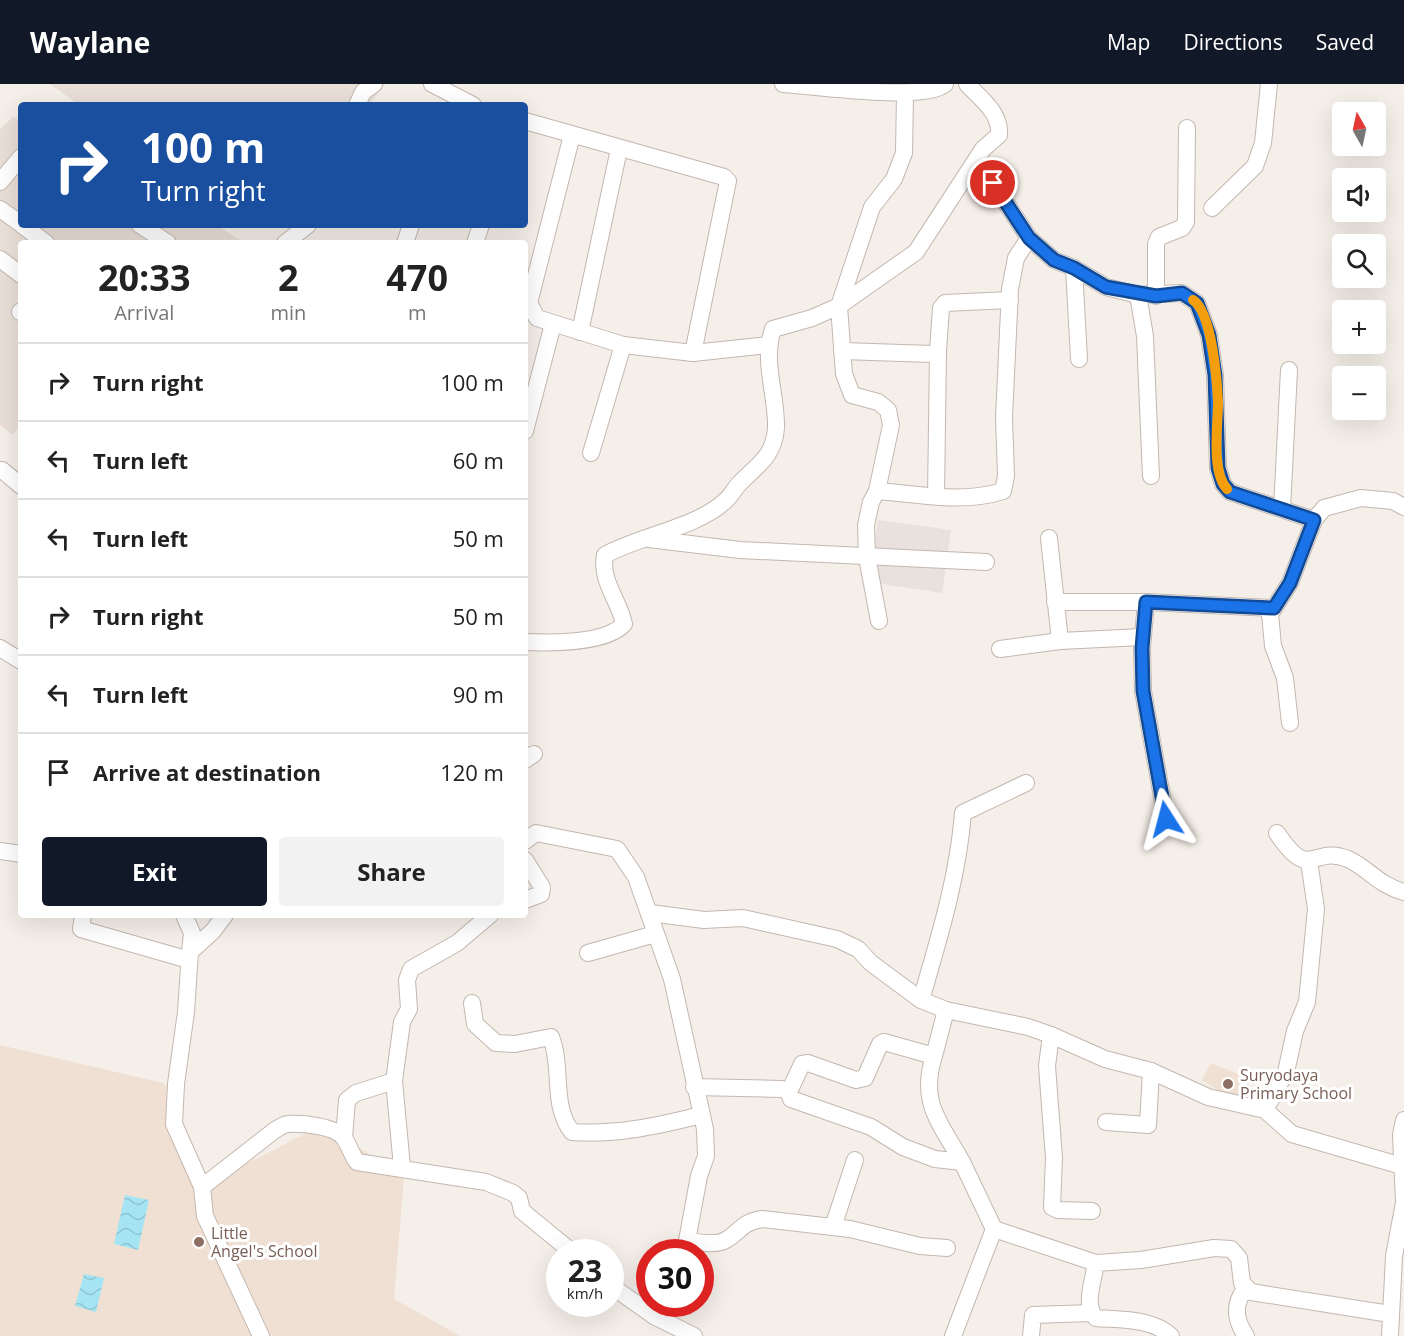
<!DOCTYPE html>
<html lang="en">
<head>
<meta charset="utf-8">
<style>
  :root { --surface:#fff; --page:#f2f2f2; --text:#222; --muted:#767676; --line:#e0e0e0; --accent:#111827 }
  body { margin:0; font-family:"Open Sans",sans-serif; background:var(--page); color:var(--text); height:100vh; display:flex; flex-direction:column; font-size:22px; white-space:nowrap }
  * { box-sizing:border-box; margin:0 }
  p { font-size:20px; color:var(--muted) }
  .icon { flex:none; width:33px; height:33px; fill:none; stroke:currentColor; stroke-width:2; stroke-linecap:round; stroke-linejoin:round }
  .map { position:relative; flex:1; overflow:hidden }
  .details { position:absolute; left:18px; top:156px; width:510px; height:678px; display:flex; flex-direction:column; background:var(--surface); border-radius:6px; box-shadow:0 6px 24px #0002 }
  .details>* { flex:none }
  .banner { position:absolute; left:18px; top:18px; width:510px; height:126px; border-radius:6px; box-shadow:0 6px 24px #0002; background:#1a4fa0; color:#fff; overflow:hidden }
  .needle { width:39px; rotate:351deg }
  .tools { position:absolute; left:1332px; top:18px; display:grid; gap:12px }
  .tools a { display:grid; place-items:center; width:54px; height:54px; border-radius:6px; background:var(--surface); box-shadow:0 6px 24px #0002; font-size:30px }
  .speed { position:absolute; left:546px; top:1155px; display:flex; gap:12px; font-size:30px; font-weight:700; text-align:center }
  .speed>* { display:grid; place-content:center; width:78px; height:78px; border-radius:50%; background:var(--surface); box-shadow:0 6px 24px #0002; line-height:1 }
  .speed small { font-size:15px; font-weight:400 }
  .speed .limit { border:9px solid #d22; background:#fff; color:#111 }
  .pin { position:absolute; display:grid; place-items:center; width:51px; height:51px; color:#fff; margin:-26px; border:3px solid #fff; border-radius:50%; box-shadow:0 2px 6px #0007 }
  .me { position:absolute; width:66px; margin:-33px; rotate:351deg; stroke-linejoin:round; filter:drop-shadow(0 0 4px #0008) }
  .turn { display:flex; align-items:center; gap:21px; height:126px; padding:0 24px; font-size:27px }
  .turn .icon { width:78px; height:78px; stroke-width:2.5 }
  .turn b { display:block; font-size:42px; line-height:51px }
  .eta { display:flex; justify-content:space-evenly; align-items:center; height:102px; text-align:center }
  .eta b { font-size:36px; font-weight:700; line-height:42px }
  .action { display:flex; gap:12px; margin-top:auto; padding:12px 24px }
  .action a { flex:1; height:69px; border-radius:6px; background:var(--accent); color:#fff; font-size:24px; font-weight:700; line-height:69px; text-align:center }
  .action a+a { background:var(--page); color:var(--text) }
  ul { padding:0; list-style:none }
  li { display:flex; align-items:center; gap:18px; height:78px; padding:0 24px; border-top:2px solid var(--line) }
  li div { flex:1 }
  li b { display:block; font-size:22px }
  li em { font-style:normal }
  header { display:flex; align-items:center; gap:36px; box-sizing:border-box; height:84px; padding:0 30px; background:var(--accent); color:#fff }
  header strong { font-size:28px }
  nav { display:flex; gap:33px; margin-inline-start:auto; font-size:21px }
  .map>svg:first-child { display:block }
  .residential { fill:#e9dfd7 }
  .industrial { fill:#e8e1de }
  .education { fill:#efe0d3 }
  .water { fill:url(#water-waves) }
  .lines { fill:none; stroke-linecap:round; stroke-linejoin:round }
  .minor-casing { stroke:#c4b7ae; stroke-width:18 }
  .minor { stroke:#fff; stroke-width:16 }
  .route-casing { stroke:#114b97; stroke-width:15 }
  .route { stroke:#1a73e8; stroke-width:10 }
  .slow { stroke:#f59e0b; stroke-width:10 }
  .education-dot { fill:#8d6e63; stroke:#fff; stroke-width:2 }
  .labels { text-anchor:middle; dominant-baseline:central; stroke-width:6; stroke-linejoin:round; paint-order:stroke }
  .education-label { font-size:16px; fill:#785e54; stroke:#fff; text-anchor:start }
</style>
</head>
<body>
<header>
<strong>Waylane</strong>
<nav><a>Map</a><a>Directions</a><a>Saved</a></nav>
</header>
<div class="map">
<svg width="1404" height="1252" viewBox="0 0 1404 1252">
  <defs>
    <pattern id="water-waves" width="16" height="10" patternUnits="userSpaceOnUse" patternTransform="scale(1.5)"><rect width="16" height="10" fill="#a4e4f3"/><path d="M0 5q4-4 8 0t8 0" fill="none" stroke="#8fc5d1"/></pattern>
  </defs>
  <rect width="100%" height="100%" fill="#f5efe9"/>
  <g class="residential">
    <polygon points="50,0 385,0 369,21 79,21"/>
    <polygon points="13,33 21,37 21,141 216,141 245,159 21,159 21,340 13,351 0,341 0,45"/>
  </g>
  <polygon class="industrial" points="878,436 951,446 942,509 869,498"/>
  <g class="education">
    <polygon points="0,961 163,999 177,1015 180,1044 205,1101 324,1040 404,1093 394,1215 460,1252 0,1252"/>
    <polygon points="1211,979 1250,995 1243,1017 1227,1012 1202,996"/>
  </g>
  <g class="water">
    <polygon points="125,1111 149,1116 138,1166 114,1160"/>
    <polygon points="84,1190 104,1194 96,1228 75,1222"/>
  </g>
  <g class="lines">
    <g class="minor-casing">
      <g id="minor">
        <polyline points="432,0 473,21"/>
        <path d="M783,0C814,2 925,18 945,0"/>
        <polyline points="357,21 363,8 374,0"/>
        <polyline points="525,37 724,93 728,97 693,269"/>
        <polyline points="572,51 529,219 537,234 623,261 693,269 768,261"/>
        <polyline points="975,79 993,99 1029,154 1054,176 1074,184 1106,203 1138,211 1182,209 1197,219 1209,251 1215,291 1218,384 1223,400 1230,408 1314,436"/>
        <polyline points="0,98 21,73"/>
        <polyline points="1212,124 1255,82 1263,59 1269,0"/>
        <polyline points="0,125 21,140"/>
        <polyline points="22,141 46,159"/>
        <polyline points="140,141 168,159"/>
        <polyline points="285,159 308,141"/>
        <polyline points="405,159 411,141"/>
        <polyline points="475,159 481,141"/>
        <polyline points="0,175 21,191"/>
        <polyline points="1074,184 1079,275"/>
        <polyline points="1138,211 1145,252 1151,392"/>
        <polyline points="1156,212 1156,160 1159,153 1182,144 1186,138 1187,44"/>
        <polyline points="20,228 21,227"/>
        <polyline points="580,248 619,65"/>
        <polyline points="842,267 932,270 938,267 941,224 945,219 1010,216"/>
        <polyline points="525,347 553,240"/>
        <polyline points="591,369 623,261"/>
        <polyline points="2,386 21,402"/>
        <path d="M877,407C918,410 962,420 1003,407L1006,392L1004,334L1010,205L1016,174L1029,154"/>
        <polyline points="936,412 938,267"/>
        <polyline points="1282,425 1289,286"/>
        <polyline points="1049,454 1060,557"/>
        <polyline points="649,455 740,466 986,478"/>
        <polyline points="1055,518 1146,518 1274,524"/>
        <polyline points="1146,518 1142,564 1143,607 1166,735"/>
        <path d="M879,537L867,473L866,441L871,418L877,407L891,341L888,326L878,318L852,311L844,290L839,222L916,168L983,65L999,51C1001,29 981,15 967,0"/>
        <path d="M525,558C551,559 606,560 624,540C619,515 600,498 605,471C639,452 698,443 725,417C731,412 734,405 740,399C757,381 774,373 776,344C777,311 762,278 773,245L812,234L839,222L872,123L894,95L904,69L905,9"/>
        <polyline points="0,564 21,577"/>
        <polyline points="1000,565 1060,557 1142,553"/>
        <polyline points="1290,639 1285,594 1273,562 1270,530 1290,499 1314,436 1324,424 1361,414 1393,417 1404,423"/>
        <polyline points="525,676 534,670"/>
        <path d="M1277,749C1311,800 1312,760 1348,775C1368,784 1378,801 1404,808"/>
        <polyline points="525,757 536,749 617,765 636,793 672,895 705,1045 706,1072 699,1092 687,1157 682,1168"/>
        <polyline points="0,767 21,770"/>
        <polyline points="525,776 542,803 541,810 525,816"/>
        <polyline points="650,829 704,836 743,834 837,855 858,865 871,879 921,916 946,926 1028,943 1051,951 1105,975 1151,987 1208,1013 1265,1026 1292,1050 1402,1082"/>
        <polyline points="83,831 81,845 189,876"/>
        <polyline points="184,831 192,849 190,868"/>
        <polyline points="225,831 213,847 190,868 186,928 176,1000 174,1040 202,1103 205,1132 261,1252"/>
        <polyline points="588,869 655,850"/>
        <path d="M921,916C939,854 958,793 963,729L1026,699"/>
        <path d="M472,919L475,940L496,959L515,960L551,953C563,983 551,1022 572,1048C617,1051 658,1042 701,1031"/>
        <polyline points="1051,951 1047,982 1054,1074 1052,1123 1058,1126 1092,1127"/>
        <polyline points="934,972 946,926"/>
        <path d="M694,1003L782,1005L789,1008L791,1015L871,1043L903,1063L935,1075L962,1078C940,1038 919,1019 934,972L884,958L880,960L865,994L856,996L808,979L802,980L789,1008"/>
        <polyline points="1265,1026 1286,988 1295,947 1307,918 1316,825 1309,777"/>
        <polyline points="1106,1038 1148,1041 1151,987"/>
        <polyline points="344,1054 347,1016 356,1009 394,997"/>
        <polyline points="962,1078 994,1145 1096,1179"/>
        <polyline points="402,1083 394,997 402,938 409,925 407,896 411,885 457,859 490,831"/>
        <path d="M202,1103L275,1046C279,1044 284,1040 288,1040C302,1039 334,1042 343,1053C348,1058 351,1070 357,1078L486,1098L513,1109L519,1114L522,1127L572,1168"/>
        <polyline points="833,1143 855,1076"/>
        <path d="M687,1157C698,1158 716,1162 726,1156C741,1147 742,1138 762,1135L850,1145L920,1162L947,1164"/>
        <polyline points="610,1201 654,1232"/>
        <path d="M1245,1205C1233,1221 1235,1236 1246,1252"/>
        <polyline points="659,1220 654,1232 694,1252"/>
        <polyline points="953,1252 994,1145"/>
        <polyline points="1031,1252 1033,1231 1091,1229"/>
        <path d="M1171,1252C1152,1234 1120,1236 1096,1234C1083,1222 1094,1195 1096,1179L1141,1176L1214,1164L1231,1165L1239,1174L1242,1199L1251,1208L1390,1230"/>
        <polyline points="1390,1252 1394,1172 1404,1119 1401,1051 1404,1036"/>
      </g>
    </g>
    <use href="#minor" class="minor"/>
  </g>
  <g class="lines">
    <g class="route-casing">
      <polyline id="route" points="993,99 1029,154 1054,176 1074,184 1106,203 1156,212 1182,209 1197,219 1209,251 1215,291 1218,384 1223,400 1230,408 1314,436 1290,499 1274,524 1146,518 1142,564 1143,607 1166,735"/>
    </g>
    <use href="#route" class="route"/>
    <path class="slow" d="M1193,216C1212,228 1217,297 1218,318C1218,341 1211,388 1227,405"/>
  </g>
  <g class="education-dot">
    <circle cx="1228" cy="1000" r="6"/>
    <circle cx="199" cy="1158" r="6"/>
  </g>
  <g class="labels">
    <g class="education-label">
      <text x="1240" y="991">Suryodaya<tspan x="1240" dy="18">Primary School</tspan></text>
      <text x="211" y="1149">Little<tspan x="211" dy="18">Angel's School</tspan></text>
    </g>
  </g>
</svg>
<div class="tools">
<a><svg class="needle" viewBox="-14 -14 28 28"><path d="M0-13l5 13h-10z" fill="#e53935"/><path d="M0 13l5-13h-10z" fill="#767676"/></svg></a>
<a><svg class="icon" aria-label="sound" viewBox="0 0 24 24"><path d="M4 9h4l5-4v14l-5-4H4zM17 9q2 3 0 6"/></svg></a>
<a><svg class="icon" aria-label="search" viewBox="0 0 24 24"><circle cx="10" cy="10" r="6"/><path d="M15 15l6 6"/></svg></a>
<a>+</a>
<a>−</a>
</div>
<div class="speed"><div>23<small>km/h</small></div><div class="limit">30</div></div>
<div class="pin" style="left:993px;top:99px;background:#d93025"><svg class="icon" aria-label="arrive" viewBox="0 0 24 24"><path d="M6 21V4h12l-3 4 3 4H6"/></svg></div>
<svg class="me" style="left:1166px;top:735px" viewBox="-20 -20 40 40"><path d="M0-17L14 15 0 8-14 15z" fill="#1a73e8" stroke="#fff" stroke-width="4"/></svg>
<div class="banner">
<div class="turn"><svg class="icon" aria-label="right" viewBox="0 0 24 24"><path d="M7 20v-9h11M14 6l5 5-5 5"/></svg><div><b>100 m</b>Turn right</div></div>
</div>
<section class="details">
<div class="eta">
<div><b>20:33</b><p>Arrival</p></div>
<div><b>2</b><p>min</p></div>
<div><b>470</b><p>m</p></div>
</div>
<ul>
<li><svg class="icon" aria-label="right" viewBox="0 0 24 24"><path d="M7 20v-9h11M14 6l5 5-5 5"/></svg><div><b>Turn right</b></div><em>100 m</em></li>
<li><svg class="icon" aria-label="left" viewBox="0 0 24 24"><path d="M17 20v-9H6M10 6l-5 5 5 5"/></svg><div><b>Turn left</b></div><em>60 m</em></li>
<li><svg class="icon" aria-label="left" viewBox="0 0 24 24"><path d="M17 20v-9H6M10 6l-5 5 5 5"/></svg><div><b>Turn left</b></div><em>50 m</em></li>
<li><svg class="icon" aria-label="right" viewBox="0 0 24 24"><path d="M7 20v-9h11M14 6l5 5-5 5"/></svg><div><b>Turn right</b></div><em>50 m</em></li>
<li><svg class="icon" aria-label="left" viewBox="0 0 24 24"><path d="M17 20v-9H6M10 6l-5 5 5 5"/></svg><div><b>Turn left</b></div><em>90 m</em></li>
<li><svg class="icon" aria-label="arrive" viewBox="0 0 24 24"><path d="M6 21V4h12l-3 4 3 4H6"/></svg><div><b>Arrive at destination</b></div><em>120 m</em></li>
</ul>
<div class="action"><a>Exit</a><a>Share</a></div>
</section>
</div>
</body>
</html>
